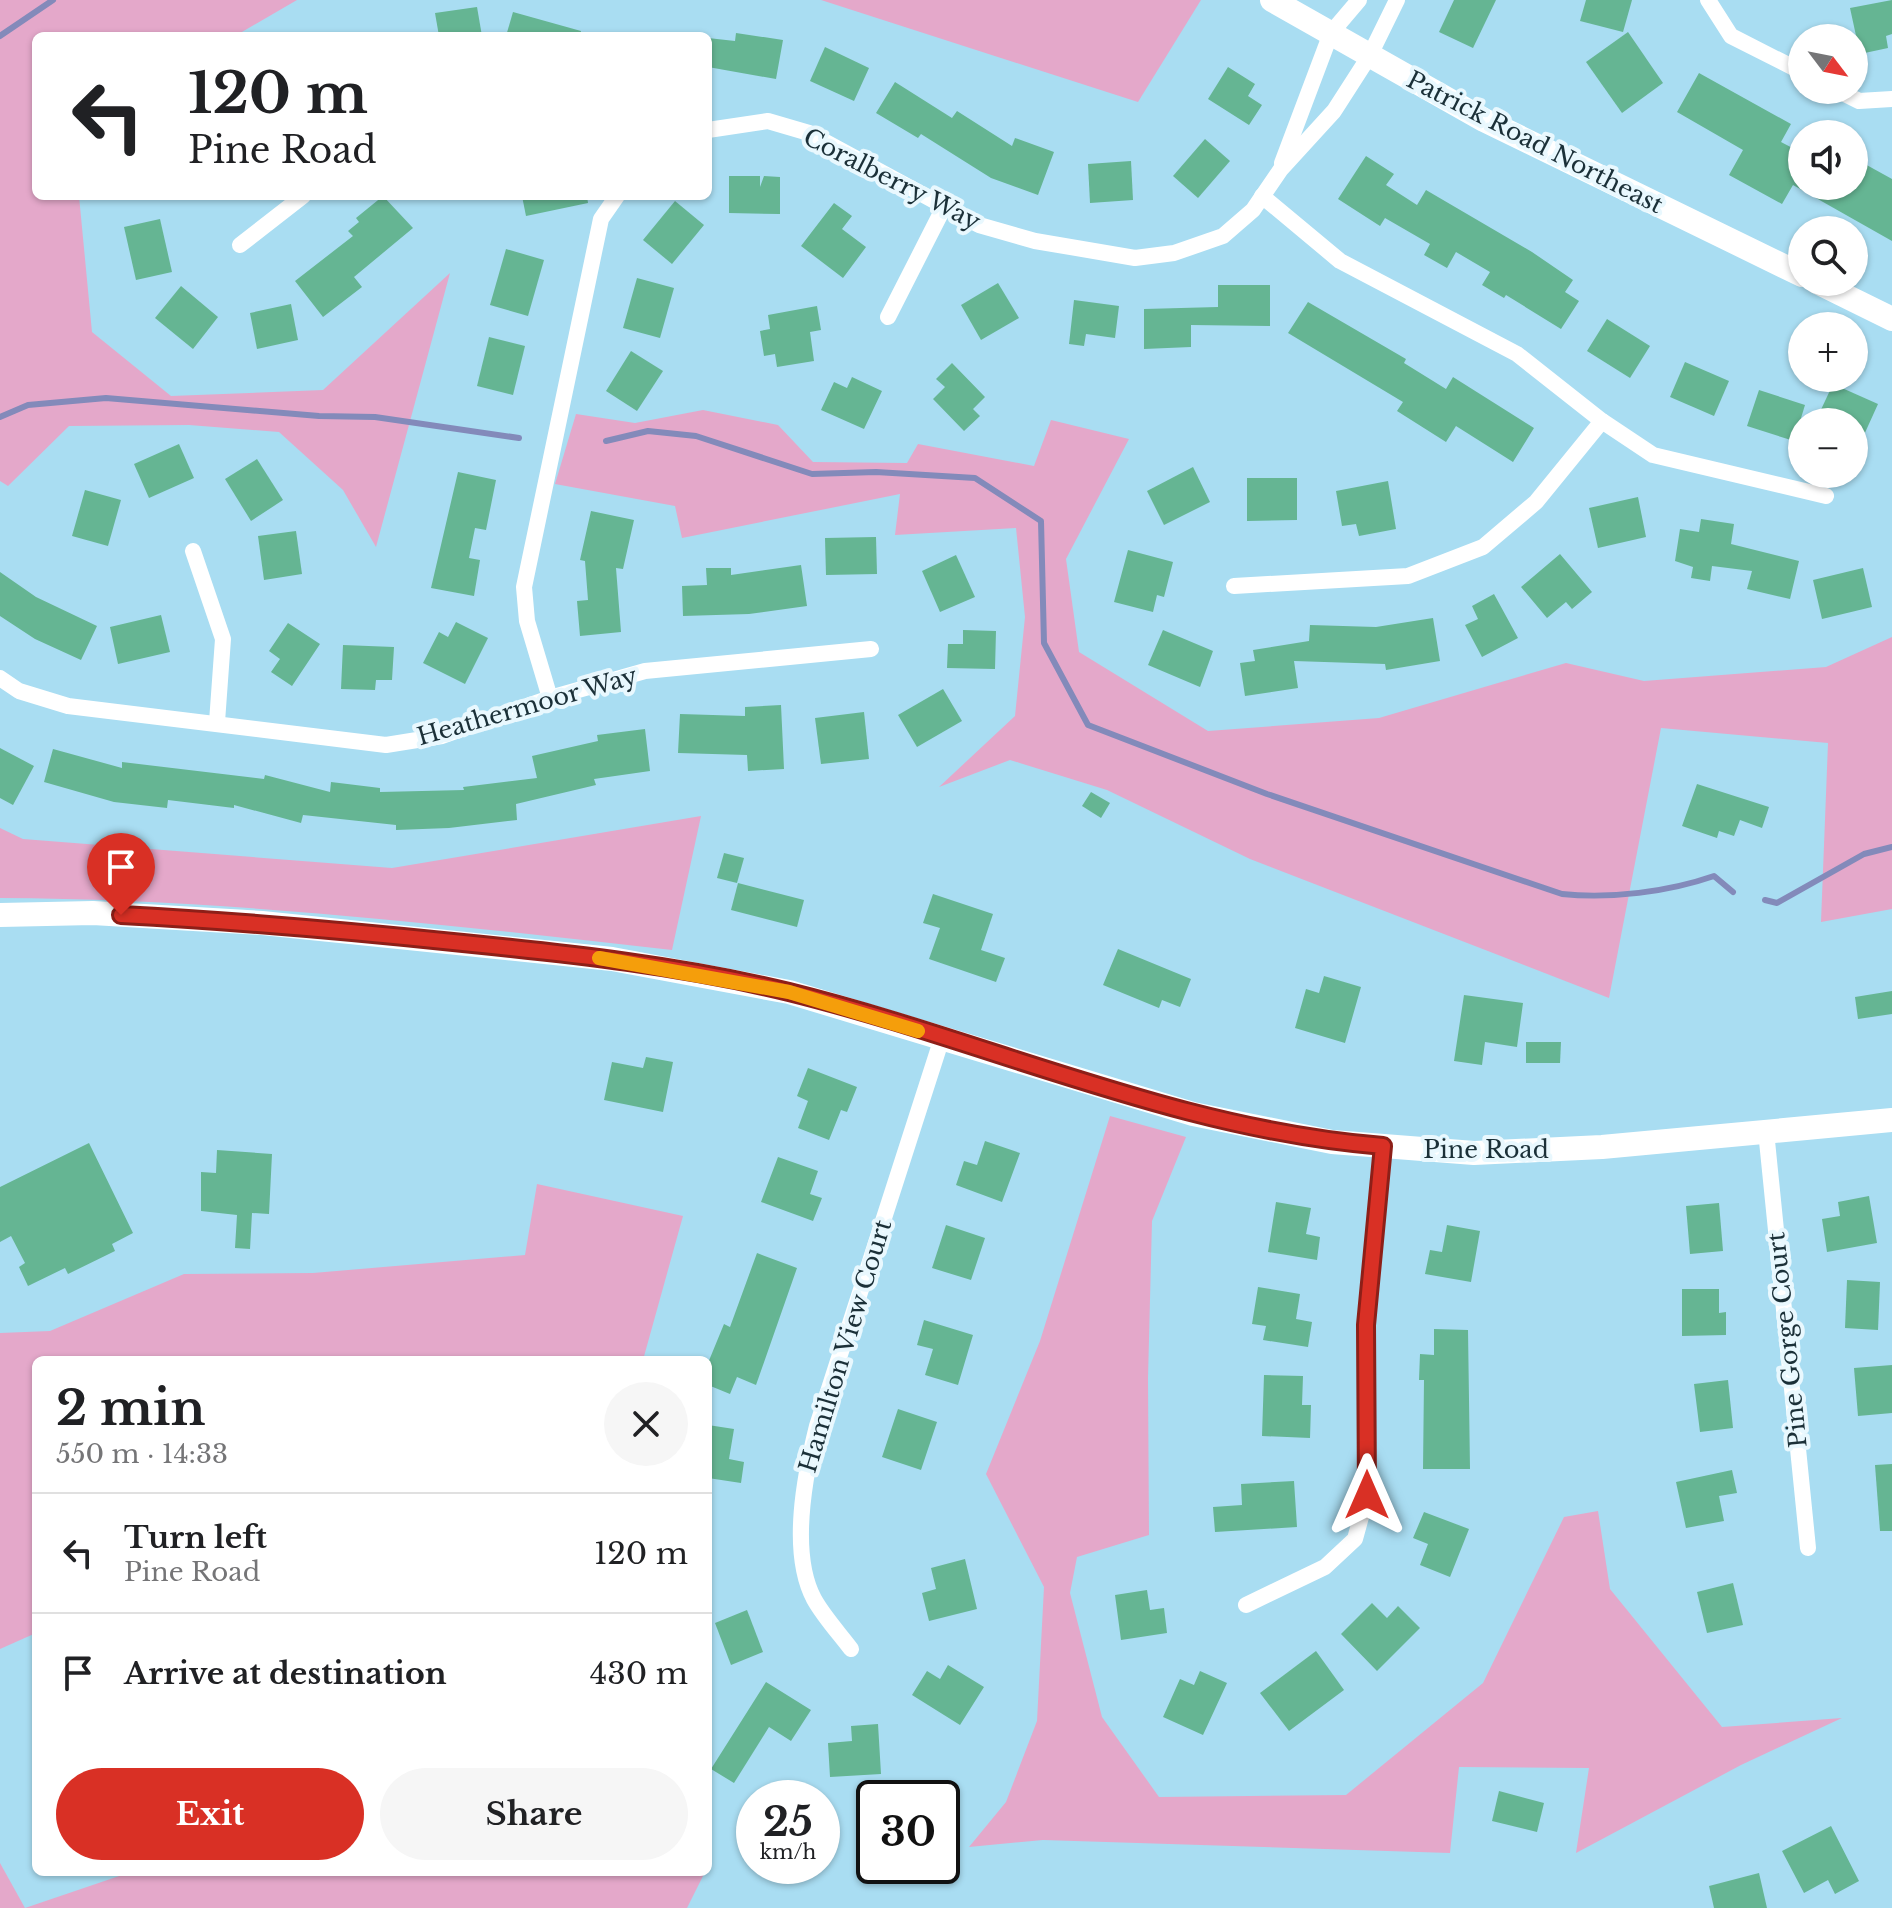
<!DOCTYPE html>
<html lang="en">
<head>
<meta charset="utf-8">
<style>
  :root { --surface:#fff; --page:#f6f6f6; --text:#202124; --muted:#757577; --line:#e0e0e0; --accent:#d93025 }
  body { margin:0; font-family:"Libre Baskerville",serif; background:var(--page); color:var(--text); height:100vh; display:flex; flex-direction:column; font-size:30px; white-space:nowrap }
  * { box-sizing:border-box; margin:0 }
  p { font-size:26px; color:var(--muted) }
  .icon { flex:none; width:44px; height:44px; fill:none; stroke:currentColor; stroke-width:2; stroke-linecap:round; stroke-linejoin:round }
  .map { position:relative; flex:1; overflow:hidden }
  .drawer { position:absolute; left:32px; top:1356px; width:680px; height:520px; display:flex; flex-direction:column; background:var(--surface); border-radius:12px; box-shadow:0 2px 6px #0004 }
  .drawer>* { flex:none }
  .hud { position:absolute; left:32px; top:32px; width:680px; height:168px; border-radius:12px; box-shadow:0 2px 6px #0004; background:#fff; color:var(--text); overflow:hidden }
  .needle { width:52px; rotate:122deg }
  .tools { position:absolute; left:1788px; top:24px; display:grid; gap:16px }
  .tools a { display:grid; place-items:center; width:80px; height:80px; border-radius:50%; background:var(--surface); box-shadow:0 2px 6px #0004; font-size:40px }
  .speed { position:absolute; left:736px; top:1780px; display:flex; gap:16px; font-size:40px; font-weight:700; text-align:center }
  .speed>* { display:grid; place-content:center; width:104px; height:104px; border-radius:50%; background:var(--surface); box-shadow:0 2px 6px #0004; line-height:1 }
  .speed small { font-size:20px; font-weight:400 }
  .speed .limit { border:4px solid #111; border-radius:12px; background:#fff; color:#111 }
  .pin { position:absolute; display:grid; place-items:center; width:68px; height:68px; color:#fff; margin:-82px -34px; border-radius:50% 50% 50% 0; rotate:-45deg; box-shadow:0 0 8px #0007 }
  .pin .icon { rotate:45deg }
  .me { position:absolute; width:88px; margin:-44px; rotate:0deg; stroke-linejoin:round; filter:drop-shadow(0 0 6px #0008) }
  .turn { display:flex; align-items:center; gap:28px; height:168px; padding:0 24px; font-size:36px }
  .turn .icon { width:104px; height:104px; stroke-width:2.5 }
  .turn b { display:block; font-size:56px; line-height:68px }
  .round { display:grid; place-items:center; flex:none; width:84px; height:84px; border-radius:42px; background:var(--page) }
  .summary { display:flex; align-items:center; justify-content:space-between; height:136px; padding:0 24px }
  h1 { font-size:48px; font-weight:700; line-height:60px }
  .primary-button { display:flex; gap:16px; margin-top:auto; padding:16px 24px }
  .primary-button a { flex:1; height:92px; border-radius:48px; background:var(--accent); color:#fff; font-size:32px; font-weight:700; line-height:92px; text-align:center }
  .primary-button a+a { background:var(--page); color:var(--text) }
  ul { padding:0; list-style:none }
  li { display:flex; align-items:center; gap:24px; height:120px; padding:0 24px; border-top:2px solid var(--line) }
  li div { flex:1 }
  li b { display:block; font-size:30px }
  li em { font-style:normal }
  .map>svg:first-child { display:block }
  .green { fill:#e4a8ca }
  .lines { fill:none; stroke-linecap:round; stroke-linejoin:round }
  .stream { stroke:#838aba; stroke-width:6 }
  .building { fill:#65b593 }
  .street { stroke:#fff; stroke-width:16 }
  .secondary { stroke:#fff; stroke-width:24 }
  .route-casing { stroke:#8d1f18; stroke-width:20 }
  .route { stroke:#d93025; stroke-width:14 }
  .slow { stroke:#f59e0b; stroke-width:14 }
  .labels { text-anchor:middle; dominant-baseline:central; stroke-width:8; stroke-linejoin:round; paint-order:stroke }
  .street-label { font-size:24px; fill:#1b3038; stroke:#e9f8fe }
</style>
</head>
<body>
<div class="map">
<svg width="1892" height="1908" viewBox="0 0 1892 1908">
  <rect width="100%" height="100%" fill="#a9ddf2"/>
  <g class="green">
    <polygon points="0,0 297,0 235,36 36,36 36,196 79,196 92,332 171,396 323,390 450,273 376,547 343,490 279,432 189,425 69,426 8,486 0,481"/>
    <polygon points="821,0 1201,0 1138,102"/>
    <polygon points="703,410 778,425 813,462 907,463 918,444 1034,466 1051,420 1129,439 1066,559 1079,652 1208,731 1379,718 1566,663 1644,681 1826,667 1892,637 1892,909 1821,922 1828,743 1661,728 1609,998 1250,859 1107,790 1010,760 939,787 1015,716 1025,617 1016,528 895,535 900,494 682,538 675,506 555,484 576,414 635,423"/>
    <path d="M701,816L672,950C449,925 225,899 0,898V828L23,839L392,868Z"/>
    <polygon points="1110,1116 1186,1137 1152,1221 1148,1378 1149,1535 1077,1557 1070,1593 1102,1717 1159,1797 1346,1795 1483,1683 1564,1517 1598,1511 1610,1589 1722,1727 1842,1718 1741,1765 1576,1853 1589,1768 1459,1767 1450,1853 1043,1840 969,1847 1006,1802 1037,1721 1044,1587 986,1474 1040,1341"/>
    <polygon points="537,1184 683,1216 643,1360 36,1360 36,1633 0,1649 0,1333 50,1331 184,1274 313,1273 525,1255"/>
    <polygon points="0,1863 25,1908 131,1872 705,1872 687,1908 0,1908"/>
  </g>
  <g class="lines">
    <g class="stream">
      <polyline points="0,36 53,0"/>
      <polyline points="0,417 28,405 106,398 319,416 375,417 519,438"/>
      <path d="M606,441L648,431L696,436L812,474L876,472L975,478L1041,521L1044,643L1088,725L1267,794L1562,894C1610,899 1668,892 1714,876L1733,892"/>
      <polyline points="1765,900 1777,903 1864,854 1892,847"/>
    </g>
  </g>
  <g class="building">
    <polygon points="1454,0 1496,0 1473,48 1439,32"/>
    <polygon points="1586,0 1632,0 1623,32 1580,21"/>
    <polygon points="1892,0 1892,34 1886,36 1888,48 1860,54 1850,8"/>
    <polygon points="477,7 482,36 439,36 435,13"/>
    <polygon points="513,12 581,31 580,36 506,36"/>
    <polygon points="1628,32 1663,83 1622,113 1586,62"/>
    <polygon points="736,33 783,40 776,79 708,67 708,38 735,41"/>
    <polygon points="825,47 869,68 854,101 810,81"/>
    <polygon points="1228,67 1255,84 1248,96 1262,105 1249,125 1208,99"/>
    <polygon points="1699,73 1791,124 1781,142 1802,153 1802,186 1854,186 1854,158 1892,179 1892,241 1793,185 1782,204 1729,175 1743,150 1677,112"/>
    <polygon points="895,82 952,118 957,111 1012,146 1015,138 1054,152 1038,195 991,178 921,134 918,138 876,113"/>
    <polygon points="1205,139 1230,161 1198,198 1173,176"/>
    <polygon points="1366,156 1394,174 1386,185 1417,205 1426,190 1532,252 1573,280 1565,292 1579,301 1561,329 1506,295 1504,298 1482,285 1490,272 1456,252 1447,268 1424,255 1430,244 1385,218 1380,226 1338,199"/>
    <polygon points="1131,161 1133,200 1090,203 1088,164"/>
    <polygon points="729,176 760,176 760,187 764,176 780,177 780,214 729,213"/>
    <polygon points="383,196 413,228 354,277 362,287 323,317 295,281 353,236 348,231 359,222 356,218"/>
    <polygon points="522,196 587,196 588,203 526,216"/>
    <polygon points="675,201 704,225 672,264 643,240"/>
    <polygon points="834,203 852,216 842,229 866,247 843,278 801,246"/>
    <polygon points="160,219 172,272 136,280 124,227"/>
    <polygon points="506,249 544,260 528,316 490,305"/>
    <polygon points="637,278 674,288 660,338 623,328"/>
    <polygon points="998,283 1019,318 981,340 961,305"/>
    <polygon points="1218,285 1270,285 1270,326 1191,325 1191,347 1144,349 1144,309 1218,307"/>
    <polygon points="181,286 218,317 193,349 155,318"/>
    <polygon points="1074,300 1119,306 1115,338 1086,334 1084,346 1069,344"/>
    <polygon points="1308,302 1406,359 1404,363 1446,389 1453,377 1534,428 1513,462 1456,426 1446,442 1397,411 1403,402 1288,333"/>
    <polygon points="291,304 298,340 257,349 250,313"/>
    <polygon points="817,306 821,330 810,332 814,361 777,367 775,354 764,356 760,331 770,329 768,315"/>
    <polygon points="1607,319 1650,346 1630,378 1587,351"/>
    <polygon points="489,337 525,346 513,395 477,386"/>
    <polygon points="631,351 663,371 637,411 606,391"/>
    <polygon points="1685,362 1729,381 1714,416 1670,397"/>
    <polygon points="952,363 985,397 973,409 980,416 964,431 933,399 945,387 936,379"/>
    <polygon points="852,377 882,391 864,429 821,410 834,382 847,388"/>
    <polygon points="1833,384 1878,404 1854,457 1854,422 1832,422 1818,416"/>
    <polygon points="1759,390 1805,405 1794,441 1747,426"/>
    <polygon points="179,444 194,478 149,498 134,464"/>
    <polygon points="257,459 283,500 251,521 225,479"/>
    <polygon points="1193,467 1210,502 1164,525 1147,491"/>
    <polygon points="458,472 496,480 486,530 475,528 469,558 480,560 474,596 431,588"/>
    <polygon points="1247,478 1297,478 1297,520 1247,521"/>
    <polygon points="1388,481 1396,529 1359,536 1356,524 1342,526 1336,491"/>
    <polygon points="85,490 121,500 108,546 72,536"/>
    <polygon points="1638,497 1646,537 1598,548 1589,508"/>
    <polygon points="591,511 634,520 623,569 616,568 621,632 580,636 577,601 588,600 585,561 580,560"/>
    <polygon points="1701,519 1734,524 1731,544 1799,561 1790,599 1747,589 1752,571 1712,566 1710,581 1691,578 1693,567 1675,561 1680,529 1699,532"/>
    <polygon points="296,531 302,574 264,580 258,536"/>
    <polygon points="876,537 877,574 826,575 825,538"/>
    <polygon points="1128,550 1173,562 1164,597 1157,595 1153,612 1114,602"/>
    <polygon points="1560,554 1592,592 1572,609 1566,602 1547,618 1521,587"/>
    <polygon points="956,555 975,597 940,612 922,571"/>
    <polygon points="801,565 807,606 749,614 683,616 682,586 707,585 706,568 731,568 731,575"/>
    <polygon points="1863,568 1872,607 1822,619 1813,580"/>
    <polygon points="0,572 36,597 97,626 81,660 35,639 0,616"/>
    <polygon points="1494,594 1518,638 1482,657 1465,625 1478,619 1472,606"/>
    <polygon points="161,615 170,652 118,664 110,627"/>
    <polygon points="1433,618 1440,661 1386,670 1385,664 1294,661 1298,688 1245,696 1240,663 1255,661 1253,650 1309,641 1310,625 1376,627"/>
    <polygon points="456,622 488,638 465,684 423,663 439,632 448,637"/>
    <polygon points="288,623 320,644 292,686 271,672 280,659 269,651"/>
    <polygon points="963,630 996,631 995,669 947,668 948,644 963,644"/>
    <polygon points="1163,630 1213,651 1200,687 1148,665"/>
    <polygon points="343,645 394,647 392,680 376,680 375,690 341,689"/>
    <polygon points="943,689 962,721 917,747 898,715"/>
    <polygon points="781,705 784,769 748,771 747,755 678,753 680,714 745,716 745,707"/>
    <polygon points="864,712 869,759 821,764 815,718"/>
    <polygon points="645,729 650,771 594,779 596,785 516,804 517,820 449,828 396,830 396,825 303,815 301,823 234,805 234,808 168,800 167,808 114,802 44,782 53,749 122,768 122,762 264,779 265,775 330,792 331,782 380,788 380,792 464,790 463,787 537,778 532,756 598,741 597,735"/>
    <polygon points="0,748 34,766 13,805 0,798"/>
    <polygon points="1697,784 1769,807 1762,828 1740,820 1734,836 1719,831 1717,838 1682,826"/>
    <polygon points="1091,792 1110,803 1101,818 1082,806"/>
    <polygon points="724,853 744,858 737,883 717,878"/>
    <polygon points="738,883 804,900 797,927 731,910"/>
    <polygon points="933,894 993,914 981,950 1005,958 996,982 929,959 940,928 923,923"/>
    <polygon points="1118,949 1191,979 1180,1007 1162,1000 1159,1008 1103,985"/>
    <polygon points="1324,976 1361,987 1345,1043 1295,1028 1306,989 1319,993"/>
    <polygon points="1892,991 1892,1014 1858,1019 1855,997"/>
    <polygon points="1464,995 1523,1003 1517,1047 1485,1042 1482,1065 1454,1061"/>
    <polygon points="1526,1042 1561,1042 1560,1063 1526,1063"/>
    <polygon points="646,1057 673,1062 663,1112 604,1100 612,1062 643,1068"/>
    <polygon points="808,1068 857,1087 847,1112 841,1110 829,1140 798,1128 808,1101 797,1096"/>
    <polygon points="985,1141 1020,1153 1002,1202 956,1185 964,1161 977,1165"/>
    <polygon points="89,1143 133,1233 112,1244 115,1251 68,1274 65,1268 28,1286 19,1267 25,1263 11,1236 0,1242 0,1187"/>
    <polygon points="217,1150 272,1154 269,1214 252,1213 250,1249 235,1248 237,1215 201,1211 201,1172 216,1173"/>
    <polygon points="778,1157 818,1171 810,1194 822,1198 813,1221 761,1202"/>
    <polygon points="1869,1196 1877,1243 1827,1252 1822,1219 1840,1216 1838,1202"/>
    <polygon points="1276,1202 1311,1208 1306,1234 1320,1237 1317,1260 1268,1252"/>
    <polygon points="1719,1203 1723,1251 1690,1254 1686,1206"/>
    <polygon points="946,1225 985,1238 971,1280 932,1268"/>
    <polygon points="1447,1225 1480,1231 1471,1282 1425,1274 1430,1250 1442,1252"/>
    <polygon points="757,1253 797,1268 756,1385 737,1377 730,1394 708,1385 708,1363 724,1324 730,1327"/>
    <polygon points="1847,1280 1880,1282 1878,1330 1845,1328"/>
    <polygon points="1258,1287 1300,1294 1296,1319 1312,1322 1308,1347 1263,1340 1266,1326 1252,1324"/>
    <polygon points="1682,1289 1719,1289 1719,1313 1726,1312 1726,1335 1682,1336"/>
    <polygon points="924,1320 973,1335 958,1385 925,1375 933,1349 917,1345"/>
    <polygon points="1434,1329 1468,1330 1470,1469 1423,1469 1424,1380 1419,1380 1420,1354 1434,1355"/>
    <polygon points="1892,1365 1892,1413 1858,1416 1854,1368"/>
    <polygon points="1264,1375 1303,1376 1302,1405 1311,1405 1310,1438 1262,1436"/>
    <polygon points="1728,1380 1733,1428 1700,1432 1694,1384"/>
    <polygon points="898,1409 937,1422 921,1470 882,1457"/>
    <polygon points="708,1425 734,1429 729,1459 744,1462 741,1483 708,1478"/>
    <polygon points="1892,1464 1892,1531 1880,1531 1875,1465"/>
    <polygon points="1732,1470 1737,1493 1719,1496 1724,1521 1686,1528 1676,1482"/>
    <polygon points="1294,1481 1297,1527 1215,1532 1213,1507 1242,1505 1241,1484"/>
    <polygon points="1424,1512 1469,1529 1450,1577 1420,1565 1428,1544 1413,1538"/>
    <polygon points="965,1559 977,1609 929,1621 922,1593 936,1589 931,1568"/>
    <polygon points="1733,1583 1743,1625 1707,1633 1697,1592"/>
    <polygon points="1147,1590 1150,1610 1164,1608 1167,1633 1121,1640 1115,1595"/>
    <polygon points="1372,1603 1387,1618 1398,1606 1420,1628 1377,1671 1341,1634"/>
    <polygon points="747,1610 763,1652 731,1665 715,1623"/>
    <polygon points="1316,1651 1344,1690 1289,1731 1260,1693"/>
    <polygon points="948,1665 984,1687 960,1725 912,1695 927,1671 940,1679"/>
    <polygon points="1200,1671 1227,1683 1203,1735 1163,1717 1180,1679 1194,1685"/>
    <polygon points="766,1682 811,1710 791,1741 769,1727 734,1783 711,1769"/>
    <polygon points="878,1724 881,1774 830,1777 828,1743 852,1741 851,1726"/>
    <polygon points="1499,1791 1544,1803 1537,1832 1492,1821"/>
    <polygon points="1831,1826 1859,1881 1835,1894 1828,1880 1804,1893 1782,1851"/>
    <polygon points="1759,1873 1767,1908 1714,1908 1709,1886"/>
  </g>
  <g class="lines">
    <g class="street">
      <polyline points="1708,0 1731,36 1802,72"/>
      <polyline points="1837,90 1859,101 1892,99"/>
      <polyline points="708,130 768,121 809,133 979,225 1035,241 1135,258 1174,253 1223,236 1253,210 1281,169 1334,111 1370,55 1397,0"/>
      <polyline points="1282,163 1331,33 1359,0"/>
      <polyline points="1262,196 1340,261 1517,354 1602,421 1653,455 1826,496"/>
      <polyline points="240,245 303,196"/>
      <polyline points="888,317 943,209"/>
      <polyline points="193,551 223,639 217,722"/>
      <polyline points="1234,586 1408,576 1483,547 1536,502 1602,421"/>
      <polyline points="0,678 19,691 68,706 386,745 442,736 550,698 645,671 871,649"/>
      <polyline points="550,698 527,621 524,587 601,219 617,196"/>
      <polyline points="1766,1131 1808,1548"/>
      <polyline points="1246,1605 1325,1567 1355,1539 1367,1495 1366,1325 1383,1146"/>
      <path d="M851,1649C839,1633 824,1617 814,1599C789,1552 805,1474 817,1426L942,1038"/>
    </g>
    <g class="secondary">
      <polyline points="1272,0 1484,120 1802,275"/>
      <polyline points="1817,282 1892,319"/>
      <polyline points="0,915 93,913 262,923 612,959 789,992 1193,1114 1332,1142 1474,1153 1602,1147 1892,1120"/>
    </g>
  </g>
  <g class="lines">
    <g class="route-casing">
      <path id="route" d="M121,915C235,921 349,931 463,943C572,954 683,966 789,992C987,1041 1178,1130 1383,1146L1366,1325L1367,1495"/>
    </g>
    <use href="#route" class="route"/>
    <polyline class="slow" points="599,958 789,992 918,1031"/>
  </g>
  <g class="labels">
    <g class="street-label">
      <text transform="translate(1535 142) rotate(27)">Patrick Road Northeast</text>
      <text transform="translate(892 179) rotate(27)">Coralberry Way</text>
      <text transform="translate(527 706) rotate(-16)">Heathermoor Way</text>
      <text x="1486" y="1149">Pine Road</text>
      <text transform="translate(1787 1340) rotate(-96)">Pine Gorge Court</text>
      <text transform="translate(845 1346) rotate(-73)">Hamilton View Court</text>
    </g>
  </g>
</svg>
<div class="tools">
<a><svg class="needle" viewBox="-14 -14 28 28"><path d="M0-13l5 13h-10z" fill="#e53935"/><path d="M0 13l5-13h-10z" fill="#757577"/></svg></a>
<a><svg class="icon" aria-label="sound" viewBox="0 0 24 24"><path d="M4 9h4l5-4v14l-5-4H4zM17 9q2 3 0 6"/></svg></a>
<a><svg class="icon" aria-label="search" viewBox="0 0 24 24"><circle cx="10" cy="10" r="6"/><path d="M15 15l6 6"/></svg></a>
<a>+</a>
<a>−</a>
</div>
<div class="speed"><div>25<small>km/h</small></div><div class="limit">30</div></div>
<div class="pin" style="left:121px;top:915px;background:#d93025"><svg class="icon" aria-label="arrive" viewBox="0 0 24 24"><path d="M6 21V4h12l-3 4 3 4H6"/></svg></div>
<svg class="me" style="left:1367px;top:1495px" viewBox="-20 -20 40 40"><path d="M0-17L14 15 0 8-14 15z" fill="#d93025" stroke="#fff" stroke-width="4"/></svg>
<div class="hud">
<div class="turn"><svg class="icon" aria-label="left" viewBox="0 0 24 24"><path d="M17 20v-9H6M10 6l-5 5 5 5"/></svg><div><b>120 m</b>Pine Road</div></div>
</div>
<section class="drawer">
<div class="summary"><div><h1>2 min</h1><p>550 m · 14:33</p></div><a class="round"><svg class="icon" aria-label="close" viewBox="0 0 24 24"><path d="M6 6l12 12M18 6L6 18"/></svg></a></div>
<ul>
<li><svg class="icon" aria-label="left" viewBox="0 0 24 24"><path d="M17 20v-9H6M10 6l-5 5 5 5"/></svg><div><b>Turn left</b><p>Pine Road</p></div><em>120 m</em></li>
<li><svg class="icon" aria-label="arrive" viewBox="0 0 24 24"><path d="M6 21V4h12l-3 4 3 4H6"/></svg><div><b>Arrive at destination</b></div><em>430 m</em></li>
</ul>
<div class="primary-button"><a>Exit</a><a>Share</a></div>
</section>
</div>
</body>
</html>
